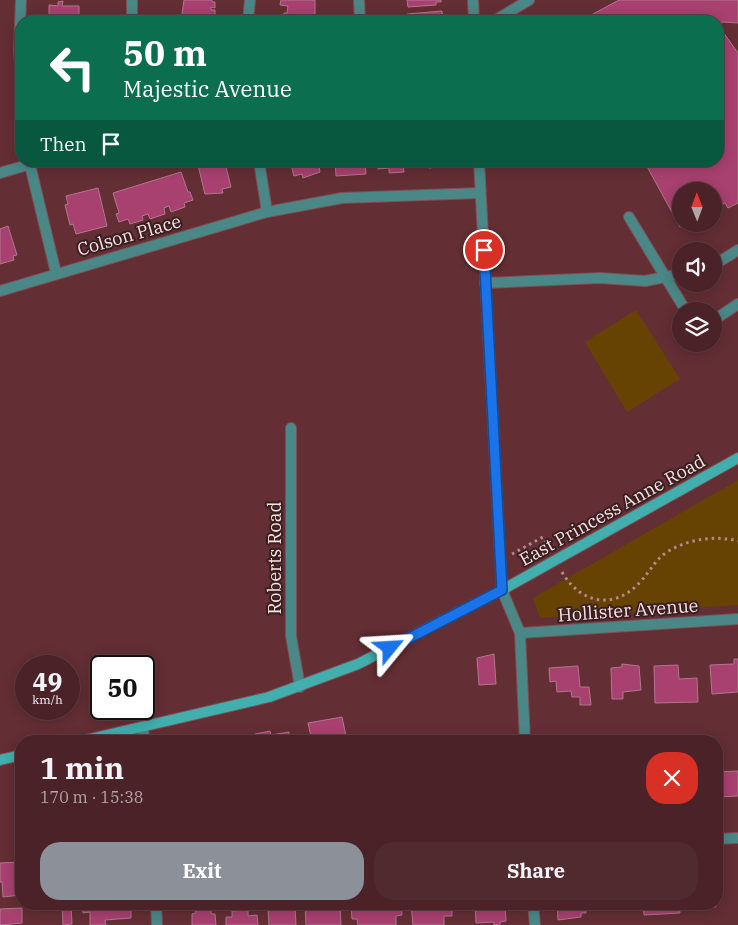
<!DOCTYPE html>
<html lang="en">
<head>
<meta charset="utf-8">
<style>
  :root { --surface:#4a2227; --page:#512a2f; --text:#f1f3f6; --muted:#b2a4a7; --line:#613f44; --accent:#8c9099 }
  body { margin:0; font-family:"IBM Plex Serif",serif; background:var(--page); color:var(--text); height:100vh; display:flex; flex-direction:column; font-size:19px; white-space:nowrap }
  * { box-sizing:border-box; margin:0 }
  p { font-size:16px; color:var(--muted) }
  .icon { flex:none; width:28px; height:28px; fill:none; stroke:currentColor; stroke-width:2; stroke-linecap:round; stroke-linejoin:round }
  .map { position:relative; flex:1; overflow:hidden }
  .details { position:absolute; left:15px; top:735px; width:708px; height:175px; display:flex; flex-direction:column; background:var(--surface); border-radius:20px; box-shadow:0 2px 12px #0003,0 0 0 1px var(--line) }
  .details>* { flex:none }
  .top-card { position:absolute; left:15px; top:15px; width:709px; height:152px; border-radius:20px; box-shadow:0 2px 12px #0003,0 0 0 1px var(--line); background:#0b6e4f; color:#fff; overflow:hidden }
  .needle { width:32px; rotate:359deg }
  .controls { position:absolute; left:672px; top:182px; display:grid; gap:10px }
  .controls a { display:grid; place-items:center; width:50px; height:50px; border-radius:50%; background:var(--surface); box-shadow:0 2px 12px #0003,0 0 0 1px var(--line); font-size:25px }
  .speed { position:absolute; left:15px; top:655px; display:flex; gap:10px; font-size:25px; font-weight:700; text-align:center }
  .speed>* { display:grid; place-content:center; width:65px; height:65px; border-radius:50%; background:var(--surface); box-shadow:0 2px 12px #0003,0 0 0 1px var(--line); line-height:1 }
  .speed small { font-size:12px; font-weight:400 }
  .speed .limit { border:2px solid #111; border-radius:8px; background:#fff; color:#111 }
  .pin { position:absolute; display:grid; place-items:center; width:42px; height:42px; color:#fff; margin:-21px; border:2px solid #fff; border-radius:50%; box-shadow:0 1px 5px #0007 }
  .me { position:absolute; width:55px; margin:-28px; rotate:63deg; stroke-linejoin:round; filter:drop-shadow(0 0 4px #0008) }
  .turn { display:flex; align-items:center; gap:18px; height:105px; padding:0 25px; font-size:22px }
  .turn .icon { width:65px; height:65px; stroke-width:2.5 }
  .turn b { display:block; font-size:35px; line-height:42px }
  .then { display:flex; align-items:center; height:48px; padding:0 25px; background:#0003; gap:10px; font-size:19px }
  .round { display:grid; place-items:center; flex:none; width:52px; height:52px; border-radius:20px; background:var(--page) }
  .summary { display:flex; align-items:center; justify-content:space-between; height:85px; padding:0 25px }
  h1 { font-size:30px; font-weight:700; line-height:38px }
  .cta { display:flex; gap:10px; margin-top:auto; padding:10px 25px }
  .cta a { flex:1; height:58px; border-radius:20px; background:var(--accent); color:#fff; font-size:20px; font-weight:700; line-height:58px; text-align:center }
  .cta a+a { background:var(--page); color:var(--text) }
  .map>svg:first-child { display:block }
  .green { fill:#674303 }
  .building { fill:#a84070; stroke:#b1778e }
  .lines { fill:none; stroke-linecap:round; stroke-linejoin:round }
  .lane-casing { stroke:#7f4e53; stroke-width:12 }
  .street-casing { stroke:#7f4e53; stroke-width:12 }
  .secondary-casing { stroke:#7f4e53; stroke-width:12 }
  .path { stroke:#b38b8e; stroke-width:3; stroke-dasharray:2.5 4; stroke-linecap:butt }
  .lane { stroke:#498887; stroke-width:10 }
  .street { stroke:#498887; stroke-width:10 }
  .secondary { stroke:#40afae; stroke-width:10 }
  .route-casing { stroke:#114b97; stroke-width:12 }
  .route { stroke:#1a73e8; stroke-width:9 }
  .labels { text-anchor:middle; dominant-baseline:central; stroke-width:4; stroke-linejoin:round; paint-order:stroke }
  .street-label { font-size:18px; fill:#fce0e1; stroke:#381f21 }
</style>
</head>
<body>
<div class="map">
<svg width="738" height="925" viewBox="0 0 738 925">
  <rect width="100%" height="100%" fill="#632e34"/>
  <g class="green">
    <polygon points="636,310 680,379 627,412 585,342"/>
    <polygon points="738,480 738,605 540,618 533,598"/>
  </g>
  <g class="building">
    <polygon points="184,0 212,0 212,2 215,2 215,8 211,7 211,10 215,10 215,15 209,14 209,21 181,21"/>
    <polygon points="281,0 315,0 315,21 279,21 279,19 287,20 283,18 284,13 287,13 288,6 280,5"/>
    <polygon points="407,0 441,0 441,2 436,2 436,5 408,7"/>
    <polygon points="619,0 738,0 738,23 723,22 718,25 738,53 738,203 728,208 725,203 714,209 714,191 681,191 681,224 686,224 680,227 644,161 718,161 718,21 580,21"/>
    <polygon points="63,1 62,6 79,6 79,21 46,21 49,19 49,5 58,6 58,2"/>
    <polygon points="442,11 443,21 407,21 407,14"/>
    <polygon points="197,161 229,161 230,166 226,167 231,187 222,189 223,193 205,194"/>
    <polygon points="290,161 318,161 320,172 303,178 302,174 294,176"/>
    <polygon points="335,161 365,161 366,174 336,176"/>
    <polygon points="378,161 403,161 404,172 389,173 389,168 378,169"/>
    <polygon points="419,161 445,161 446,162 437,163 437,167 429,168 429,165 419,166"/>
    <polygon points="181,172 188,192 190,192 193,200 184,203 185,207 171,212 169,206 164,208 165,214 150,219 148,214 142,216 143,220 130,224 128,219 119,222 116,214 119,213 113,193"/>
    <polygon points="98,188 107,226 76,234 73,224 70,225 65,205 68,204 66,196"/>
    <polygon points="8,226 17,255 13,256 14,260 0,264 0,229"/>
    <polygon points="494,654 496,684 479,685 477,658"/>
    <polygon points="734,659 738,659 738,692 712,694 710,665 734,664"/>
    <polygon points="622,664 639,666 641,690 623,692 623,699 612,699 611,668 622,667"/>
    <polygon points="678,665 679,679 697,678 698,702 655,703 654,666"/>
    <polygon points="578,666 580,687 589,687 591,705 580,705 580,697 572,697 571,691 557,692 556,681 550,682 549,668"/>
    <polygon points="342,717 347,741 312,741 308,723"/>
    <polygon points="270,731 271,735 289,732 290,741 256,741 255,734"/>
    <polygon points="667,735 668,741 653,741 653,736"/>
    <polygon points="481,738 481,741 459,741 459,739"/>
    <polygon points="582,739 583,741 552,741"/>
    <polygon points="738,771 738,796 718,797 716,772"/>
    <polygon points="21,862 21,895 3,897 2,882 0,882 0,863"/>
    <polygon points="717,878 718,901 716,901 716,879"/>
    <polygon points="82,904 131,904 131,918 105,920 106,925 90,925 90,912 83,913"/>
    <polygon points="272,904 292,904 295,906 296,925 269,925 268,908 272,908"/>
    <polygon points="340,904 341,925 306,925 305,905"/>
    <polygon points="357,904 401,904 402,915 396,916 396,925 358,925 357,919 352,919 351,905"/>
    <polygon points="411,904 452,904 452,916 444,916 444,925 413,925"/>
    <polygon points="475,904 505,904 506,921 500,922 500,925 494,925 494,922 476,923"/>
    <polygon points="557,904 586,904 586,913 581,913 581,917 558,920"/>
    <polygon points="643,904 679,904 680,913 644,915"/>
    <polygon points="700,904 716,904 716,907 700,908"/>
    <polygon points="62,905 71,905 72,924 63,925"/>
    <polygon points="211,906 211,914 215,914 216,925 192,925 192,914 196,913 195,907"/>
    <polygon points="22,908 22,923 0,925 0,909"/>
    <polygon points="248,910 248,916 257,915 258,925 226,925 226,917 232,917 232,911"/>
  </g>
  <g class="lines">
    <g class="lane-casing">
      <g id="lane">
        <polyline points="132,0 132,21"/>
        <polyline points="494,21 529,0"/>
        <polyline points="629,217 686,311"/>
        <polyline points="714,265 738,250"/>
        <polyline points="485,283 600,278 645,281 681,274"/>
        <polyline points="714,320 738,304"/>
      </g>
    </g>
    <g class="street-casing">
      <g id="street">
        <polyline points="21,0 19,50 21,79"/>
        <polyline points="359,0 360,21"/>
        <polyline points="473,0 474,21"/>
        <polyline points="248,21 250,0"/>
        <polyline points="29,161 56,273"/>
        <polyline points="259,161 267,212"/>
        <polyline points="479,161 502,590 520,633 525,741"/>
        <polyline points="0,173 41,161"/>
        <polyline points="0,291 267,212 342,198 480,193"/>
        <polyline points="291,428 291,636 300,687"/>
        <polyline points="520,633 738,619"/>
        <polyline points="143,727 144,741"/>
        <polyline points="716,839 738,838"/>
        <polyline points="156,904 157,925"/>
        <polyline points="533,904 535,925"/>
      </g>
    </g>
    <g class="secondary-casing">
      <g id="secondary">
        <polyline points="81,741 269,697 358,664 502,590 738,458"/>
        <polyline points="0,760 21,755"/>
      </g>
    </g>
    <g class="path">
      <polyline points="512,554 543,537 550,549"/>
      <path d="M562,572C581,605 616,610 641,581C651,570 655,560 667,552C688,539 715,535 738,541"/>
    </g>
    <use href="#lane" class="lane"/>
    <use href="#street" class="street"/>
    <use href="#secondary" class="secondary"/>
  </g>
  <g class="lines">
    <g class="route-casing">
      <polyline id="route" points="390,648 502,590 484,250"/>
    </g>
    <use href="#route" class="route"/>
  </g>
  <g class="labels">
    <g class="street-label">
      <text transform="translate(129 235) rotate(-16)">Colson Place</text>
      <text transform="translate(612 510) rotate(-29)">East Princess Anne Road</text>
      <text transform="translate(274 558) rotate(-90)">Roberts Road</text>
      <text transform="translate(628 610) rotate(-4)">Hollister Avenue</text>
    </g>
  </g>
</svg>
<div class="controls">
<a><svg class="needle" viewBox="-14 -14 28 28"><path d="M0-13l5 13h-10z" fill="#e53935"/><path d="M0 13l5-13h-10z" fill="#b2a4a7"/></svg></a>
<a><svg class="icon" aria-label="sound" viewBox="0 0 24 24"><path d="M4 9h4l5-4v14l-5-4H4zM17 9q2 3 0 6"/></svg></a>
<a><svg class="icon" aria-label="layers" viewBox="0 0 24 24"><path d="M12 4l9 5-9 5-9-5zM3 14l9 5 9-5"/></svg></a>
</div>
<div class="speed"><div>49<small>km/h</small></div><div class="limit">50</div></div>
<div class="pin" style="left:484px;top:250px;background:#d93025"><svg class="icon" aria-label="arrive" viewBox="0 0 24 24"><path d="M6 21V4h12l-3 4 3 4H6"/></svg></div>
<svg class="me" style="left:390px;top:648px" viewBox="-20 -20 40 40"><path d="M0-17L14 15 0 8-14 15z" fill="#1a73e8" stroke="#fff" stroke-width="4"/></svg>
<div class="top-card">
<div class="turn"><svg class="icon" aria-label="left" viewBox="0 0 24 24"><path d="M17 20v-9H6M10 6l-5 5 5 5"/></svg><div><b>50 m</b>Majestic Avenue</div></div>
<div class="then">Then<svg class="icon" aria-label="arrive" viewBox="0 0 24 24"><path d="M6 21V4h12l-3 4 3 4H6"/></svg></div>
</div>
<section class="details">
<div class="summary"><div><h1>1 min</h1><p>170 m · 15:38</p></div><a class="round" style="background:#d93025;color:#fff"><svg class="icon" aria-label="close" viewBox="0 0 24 24"><path d="M6 6l12 12M18 6L6 18"/></svg></a></div>
<div class="cta"><a>Exit</a><a>Share</a></div>
</section>
</div>
</body>
</html>
